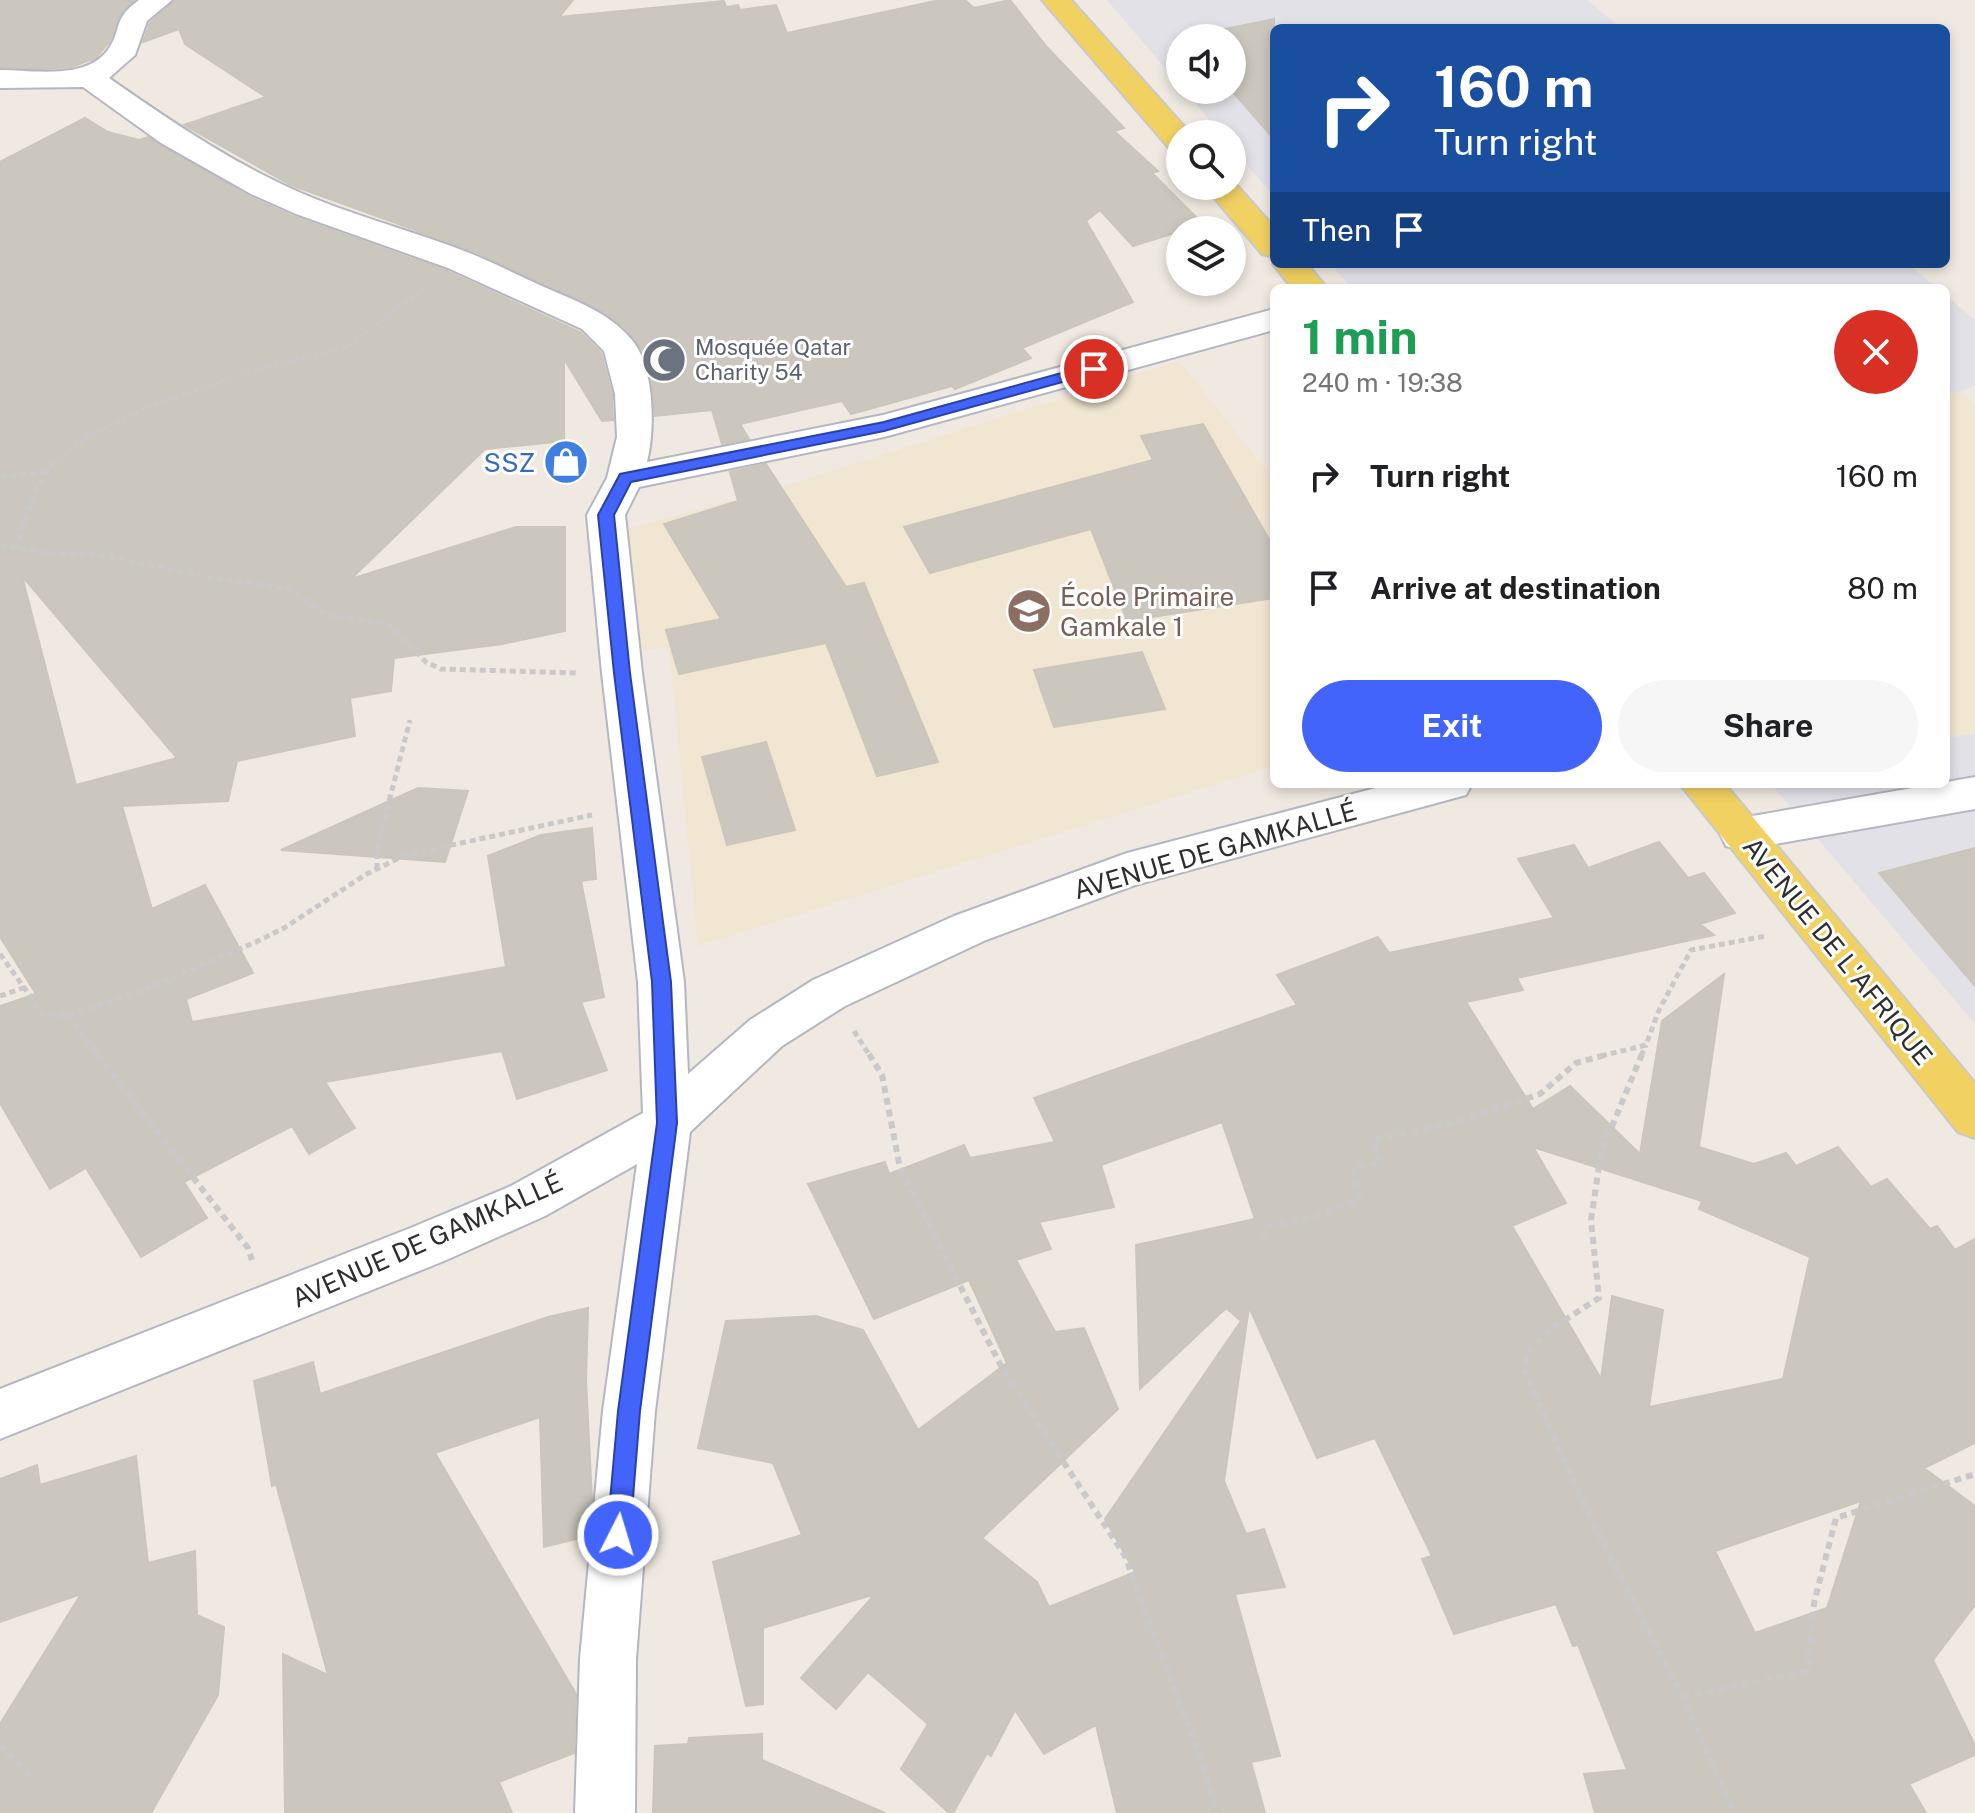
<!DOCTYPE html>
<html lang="en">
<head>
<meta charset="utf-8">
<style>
  :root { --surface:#fff; --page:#f6f6f6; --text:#202124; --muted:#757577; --accent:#4264fb }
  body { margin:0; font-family:"Public Sans",sans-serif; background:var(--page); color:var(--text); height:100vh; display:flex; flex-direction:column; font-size:30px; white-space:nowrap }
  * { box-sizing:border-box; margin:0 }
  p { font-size:26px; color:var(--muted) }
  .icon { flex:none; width:44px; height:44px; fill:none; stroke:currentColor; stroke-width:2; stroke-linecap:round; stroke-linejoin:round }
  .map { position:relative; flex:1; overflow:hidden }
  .panel { position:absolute; left:1270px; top:284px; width:680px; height:504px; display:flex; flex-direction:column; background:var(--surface); border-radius:12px; box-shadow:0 4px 12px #0003 }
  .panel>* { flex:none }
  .hud { position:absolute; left:1270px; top:24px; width:680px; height:244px; border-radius:12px; box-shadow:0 4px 12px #0003; background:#1a4fa0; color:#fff; overflow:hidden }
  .controls { position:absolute; left:1166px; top:24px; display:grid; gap:16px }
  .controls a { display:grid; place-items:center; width:80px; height:80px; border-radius:50%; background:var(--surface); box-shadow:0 4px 12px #0003; font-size:40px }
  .pin { position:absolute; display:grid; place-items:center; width:68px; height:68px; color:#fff; margin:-34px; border:4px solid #fff; border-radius:50%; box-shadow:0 2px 8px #0007 }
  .me { position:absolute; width:88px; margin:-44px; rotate:5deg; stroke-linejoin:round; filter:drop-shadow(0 0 6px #0008) }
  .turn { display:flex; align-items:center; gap:28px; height:168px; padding:0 32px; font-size:36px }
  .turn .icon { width:104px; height:104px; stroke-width:2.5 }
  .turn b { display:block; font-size:56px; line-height:68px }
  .then { display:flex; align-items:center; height:76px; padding:0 32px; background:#0003; gap:16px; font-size:30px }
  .round { display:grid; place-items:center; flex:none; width:84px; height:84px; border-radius:42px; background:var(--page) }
  .head { display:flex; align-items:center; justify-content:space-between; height:136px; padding:0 32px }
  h1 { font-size:48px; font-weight:700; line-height:60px; color:#1e9e55 }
  .primary-button { display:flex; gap:16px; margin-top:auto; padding:16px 32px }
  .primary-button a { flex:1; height:92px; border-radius:48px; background:var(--accent); color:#fff; font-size:32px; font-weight:700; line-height:92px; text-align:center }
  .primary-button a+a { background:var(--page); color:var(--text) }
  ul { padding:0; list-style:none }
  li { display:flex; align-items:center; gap:24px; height:112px; padding:0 32px }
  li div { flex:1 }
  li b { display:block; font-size:30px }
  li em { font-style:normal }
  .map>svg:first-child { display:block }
  .industrial { fill:#e3e1e8 }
  .education { fill:#f0e6d1 }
  .building { fill:#cbc7bf; stroke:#cbc5ba; stroke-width:2; fill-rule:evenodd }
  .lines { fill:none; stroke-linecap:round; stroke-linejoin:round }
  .minor-casing { stroke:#b4b7c1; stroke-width:4 }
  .major-casing { stroke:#c9c9c9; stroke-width:4 }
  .path-far2 { stroke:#c9c9c9; stroke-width:4; stroke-dasharray:4 3; stroke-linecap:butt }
  .path-far1 { stroke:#c9c9c9; stroke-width:5; stroke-dasharray:6 4; stroke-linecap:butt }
  .path { stroke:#c9c9c9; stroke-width:6; stroke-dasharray:7 5; stroke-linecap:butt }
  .minor { fill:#fff; fill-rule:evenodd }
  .major { fill:#f2d163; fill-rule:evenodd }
  .route { fill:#4264fb; stroke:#2b41a3; stroke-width:2 }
  .labels { text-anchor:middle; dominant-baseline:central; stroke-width:6; stroke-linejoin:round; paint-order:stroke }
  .far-worship-label { font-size:22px; fill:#5b616d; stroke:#fff; text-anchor:start }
  .shop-label { font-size:26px; fill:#366cbe; stroke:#fff; text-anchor:end }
  .education-label { font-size:26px; fill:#785e54; stroke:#fff; text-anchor:start }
  .street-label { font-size:26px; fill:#2e2e2e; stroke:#fff }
</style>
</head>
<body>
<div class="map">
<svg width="1975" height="1813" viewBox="0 0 1975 1813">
  <rect width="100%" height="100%" fill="#efe9e1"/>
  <g class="industrial">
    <polygon points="1107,0 1587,0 1621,28 1274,28 1274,197 1232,147 1232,134 1221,134 1184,90 1232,90 1232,38 1180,38 1180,86"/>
    <polygon points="1331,264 1908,264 1937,288 1351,288"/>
    <polygon points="1946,296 1975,320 1975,386 1961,391 1975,407 1975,1024 1771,784 1946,784"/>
  </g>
  <g class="education">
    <polygon points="1179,361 1274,480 1274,766 698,946 669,647 633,651 628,529 781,487"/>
    <polygon points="1961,391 1975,407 1975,734 1946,738 1946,395"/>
  </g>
  <g class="building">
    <polygon points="0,0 134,0 122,12 109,42 96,58 71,67 42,69 0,67"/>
    <polygon points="175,0 573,0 559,17 724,1 726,7 738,5 740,10 776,5 787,33 940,0 965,0 974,8 1010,0 1046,46 1124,128 1114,131 1158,171 1152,173 1203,224 1133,246 1100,210 1086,221 1133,302 1022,348 1031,358 955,389 952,386 851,414 842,401 740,424 749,439 722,444 712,410 655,416 652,380 642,350 624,327 603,312 473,251 291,185 184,125 266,97 185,44 179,29 143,42 150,23"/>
    <polygon points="1274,19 1274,139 1231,90 1232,38 1185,37"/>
    <path d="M85,118L108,132L139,140L148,137L250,197L295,217L447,271L580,332L601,353L612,394L613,420L602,421L564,359V441L485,449L351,579L516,527H565V631L502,644L394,658L391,691L350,698L355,736L237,761L228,801L122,806L152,909L205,885L253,973L186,999L192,1022L506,967L488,856L541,835L592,828L596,879L581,881L604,997L581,1002L607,1070L517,1099L502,1051L325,1082L355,1128L309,1154L292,1126L184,1182L207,1218L141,1257L86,1168L50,1189L0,1103V1006L36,994L0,937V162ZM22,576L177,758L76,785Z"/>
    <polygon points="1203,424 1274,548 1274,598 1127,621 1091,529 930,573 904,527 1153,460 1141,436"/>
    <polygon points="766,464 846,587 864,583 938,762 877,776 826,643 679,674 666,630 721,619 664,524 738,501 730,472"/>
    <polygon points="1142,652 1165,709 1054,727 1034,670"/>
    <polygon points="766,742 795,830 727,845 702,757"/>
    <polygon points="418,788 468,791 445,862 281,850"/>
    <path d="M1659,842L1688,878L1704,873L1735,913L1700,924L1714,935L1517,978L1523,990L1466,1002L1533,1109L1570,1086L1640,1154L1662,1021L1724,974L1699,1147L1754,1164L1786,1153L1796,1166L1838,1147L1871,1187L1887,1179L1930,1229L1937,1226L1955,1250L1975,1239V1443L1924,1468L1975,1506V1605L1933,1660L1975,1745V1755L1909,1784L1926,1813H1595L1584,1774L1627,1770L1578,1645L1573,1646L1556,1604L1454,1634L1422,1559L1432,1556L1375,1438L1317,1458L1249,1307L1224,1481L1246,1534L1264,1529L1285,1587L1235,1594L1280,1756L1251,1762L1265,1813H1117L1096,1725L1044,1754L1015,1710L991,1756L987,1753L953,1813H949L901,1769L928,1724L868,1672L836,1709L801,1678L875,1594L763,1628V1704L746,1706L713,1562L802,1535L773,1463L698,1448L726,1321L816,1316L863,1330L918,1430L1007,1363L969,1280L874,1319L808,1184L885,1162L889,1174L964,1145L970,1158L1055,1142L1034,1098L1297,1005L1277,975L1378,937L1389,953L1554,918L1518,859L1574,845L1588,868ZM1222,1122L1255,1219L1136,1245L1140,1389L1226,1308L1241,1321L1105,1519L1135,1572L1049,1607L1037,1582L982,1538L1118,1409L1084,1328L1055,1332L1016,1260L1051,1249L1039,1222L1114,1207L1101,1165ZM1533,1147L1702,1201L1699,1209L1810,1257L1783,1379L1649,1407L1663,1310L1612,1296L1601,1379L1512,1226L1566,1203ZM1861,1501L1827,1608L1755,1633L1715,1551Z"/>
    <polygon points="1975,848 1975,986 1879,873"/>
    <polygon points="588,1308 586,1380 592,1500 588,1536 544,1547 540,1417 435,1453 576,1694 574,1753 499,1782 512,1813 285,1813 283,1654 328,1675 276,1484 272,1486 254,1381 313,1362 320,1394 548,1317"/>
    <polygon points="136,1456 148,1563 195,1551 197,1615 224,1627 218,1695 151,1813 0,1813 0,1724 81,1594 0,1622 0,1479 37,1465 40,1485"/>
    <polygon points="762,1734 762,1760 885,1813 653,1813 655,1746 688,1744 689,1738"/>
  </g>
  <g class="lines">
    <g class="minor-casing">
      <g id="minor">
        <path d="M139,0H172L147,21L135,55L109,78C175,124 242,170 318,200C368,220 422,234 472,254C496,264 520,276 544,287C576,301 608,312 631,339C655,366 655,429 647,462L883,415L1274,309V330L884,437L639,487L625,515L642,673L684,982L688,1074L750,1020L813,980L954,916L1127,853L1391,784H1472L1466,795L1135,885L986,940L845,1006L782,1046L690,1132L655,1411L636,1659L635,1813H575L580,1659L603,1411L637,1164L545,1216L444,1261L0,1439V1389L408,1229L511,1186L643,1113L638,982L602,673L587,515L607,478L617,437L615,394L604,351L582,329L448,268L296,214L251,194L161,143L83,87L0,88V70C32,70 85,80 107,51C123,30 111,20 139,0Z"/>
        <polygon points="1975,777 1975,809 1741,850 1726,846 1720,834 1726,822 1741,818"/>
      </g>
    </g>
    <g class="major-casing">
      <g id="major">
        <polygon points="1042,0 1071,0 1191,134 1180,134 1180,150 1169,148"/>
        <polygon points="1232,180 1274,227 1274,257 1262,254 1204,186 1232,186"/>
        <polygon points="1274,262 1307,264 1327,288 1292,288 1273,264"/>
        <polygon points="1680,784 1725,784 1975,1083 1975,1138 1958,1132"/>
      </g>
    </g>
    <polyline class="path-far2" points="52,464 87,437 150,406 248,372 348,347 424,288"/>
    <g class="path-far1">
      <polyline points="0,477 44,472"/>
      <polyline points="0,545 45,553 95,554 219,579 290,589 326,615 388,624 426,662 441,669 576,673"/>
      <polyline points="16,549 37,487 54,462"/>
      <polyline points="377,869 377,848 410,720"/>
      <polyline points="0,954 43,1014 67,1016 138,992 256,942 284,928 365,875 405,855 592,815"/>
      <polyline points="0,996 26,987"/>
      <polyline points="67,1016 99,1056"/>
      <polyline points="854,1031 870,1056"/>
      <polyline points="1601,1056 1646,1045 1659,1010 1691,950 1766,936"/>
      <polyline points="1641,1056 1646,1045"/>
    </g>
    <g class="path">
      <polyline points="97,1054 248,1248 252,1260"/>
      <polyline points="869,1054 882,1075 900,1168 1002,1368 1125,1556 1199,1754 1217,1813"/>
      <polyline points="1642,1054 1601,1153 1591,1220 1599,1298 1551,1329 1528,1352 1525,1372 1589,1515 1683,1697 1734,1813"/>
      <polyline points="1262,1237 1268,1226 1316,1216 1359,1199 1354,1167 1379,1164 1374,1140 1460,1121 1540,1094 1576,1063 1609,1054"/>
      <polyline points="1683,1697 1808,1671 1814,1603 1836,1518 1975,1474"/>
      <polyline points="0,1745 33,1779"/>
    </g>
    <use href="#minor" class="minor"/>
    <use href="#major" class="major"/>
  </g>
  <polygon class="route" points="1094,364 1099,366 1099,372 884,431 631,482 614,515 630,673 671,982 677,1123 640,1411 630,1535 626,1543 618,1546 610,1543 607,1535 618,1411 657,1123 652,982 614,673 598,515 620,474 884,422"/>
  <defs>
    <g id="mosque-disc" transform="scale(2.3)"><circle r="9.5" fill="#6b7280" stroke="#fff"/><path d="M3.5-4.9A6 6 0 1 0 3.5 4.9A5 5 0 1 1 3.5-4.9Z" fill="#fff"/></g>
    <g id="shop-disc" transform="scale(2.3)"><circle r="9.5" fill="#3f7fe0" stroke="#fff"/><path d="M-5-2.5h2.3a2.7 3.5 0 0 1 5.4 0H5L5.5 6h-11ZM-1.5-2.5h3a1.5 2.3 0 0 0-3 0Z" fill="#fff"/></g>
    <g id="school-disc" transform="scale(2.3)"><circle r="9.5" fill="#8d6e63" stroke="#fff"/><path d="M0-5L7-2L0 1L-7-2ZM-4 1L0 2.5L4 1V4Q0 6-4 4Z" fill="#fff"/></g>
  </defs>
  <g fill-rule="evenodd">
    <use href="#mosque-disc" x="664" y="360"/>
    <use href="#shop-disc" x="566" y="462"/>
    <use href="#school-disc" x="1029" y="611"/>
  </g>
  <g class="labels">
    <g class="far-worship-label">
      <text x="695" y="347">Mosquée Qatar<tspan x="695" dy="25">Charity 54</tspan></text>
    </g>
    <g class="shop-label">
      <text x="535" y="462">SSZ</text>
    </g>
    <g class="education-label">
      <text x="1060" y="596">École Primaire<tspan x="1060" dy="30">Gamkale 1</tspan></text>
    </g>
    <g class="street-label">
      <text transform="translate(1215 850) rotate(-16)">AVENUE DE GAMKALLÉ</text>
      <text transform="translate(1838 951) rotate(51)">AVENUE DE L'AFRIQUE</text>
      <text transform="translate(427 1240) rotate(-24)">AVENUE DE GAMKALLÉ</text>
    </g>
  </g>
</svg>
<div class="controls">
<a><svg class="icon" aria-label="sound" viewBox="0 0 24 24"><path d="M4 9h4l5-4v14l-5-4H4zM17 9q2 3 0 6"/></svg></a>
<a><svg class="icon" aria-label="search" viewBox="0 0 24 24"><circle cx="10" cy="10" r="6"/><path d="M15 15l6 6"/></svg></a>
<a><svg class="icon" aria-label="layers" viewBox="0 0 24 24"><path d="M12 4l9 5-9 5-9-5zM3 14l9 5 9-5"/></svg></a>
</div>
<div class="pin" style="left:1094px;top:369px;background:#d93025"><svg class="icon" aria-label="arrive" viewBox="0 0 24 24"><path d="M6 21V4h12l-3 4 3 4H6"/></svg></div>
<svg class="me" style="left:618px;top:1535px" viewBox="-20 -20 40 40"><circle r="17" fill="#4264fb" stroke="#fff" stroke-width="3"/><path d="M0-11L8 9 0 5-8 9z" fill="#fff"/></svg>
<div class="hud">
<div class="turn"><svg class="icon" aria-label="right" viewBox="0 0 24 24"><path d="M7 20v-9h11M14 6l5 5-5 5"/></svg><div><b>160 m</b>Turn right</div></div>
<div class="then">Then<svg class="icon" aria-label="arrive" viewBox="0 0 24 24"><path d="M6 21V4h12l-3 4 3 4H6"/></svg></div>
</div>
<section class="panel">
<div class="head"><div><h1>1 min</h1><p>240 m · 19:38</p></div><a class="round" style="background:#d93025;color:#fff"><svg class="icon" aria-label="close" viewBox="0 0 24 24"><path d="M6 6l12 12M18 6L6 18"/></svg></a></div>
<ul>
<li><svg class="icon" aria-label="right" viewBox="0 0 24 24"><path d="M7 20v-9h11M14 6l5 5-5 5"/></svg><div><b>Turn right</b></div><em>160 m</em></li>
<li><svg class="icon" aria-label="arrive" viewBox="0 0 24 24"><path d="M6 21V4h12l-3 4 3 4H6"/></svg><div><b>Arrive at destination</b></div><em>80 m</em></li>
</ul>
<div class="primary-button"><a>Exit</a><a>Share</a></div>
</section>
</div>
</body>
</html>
